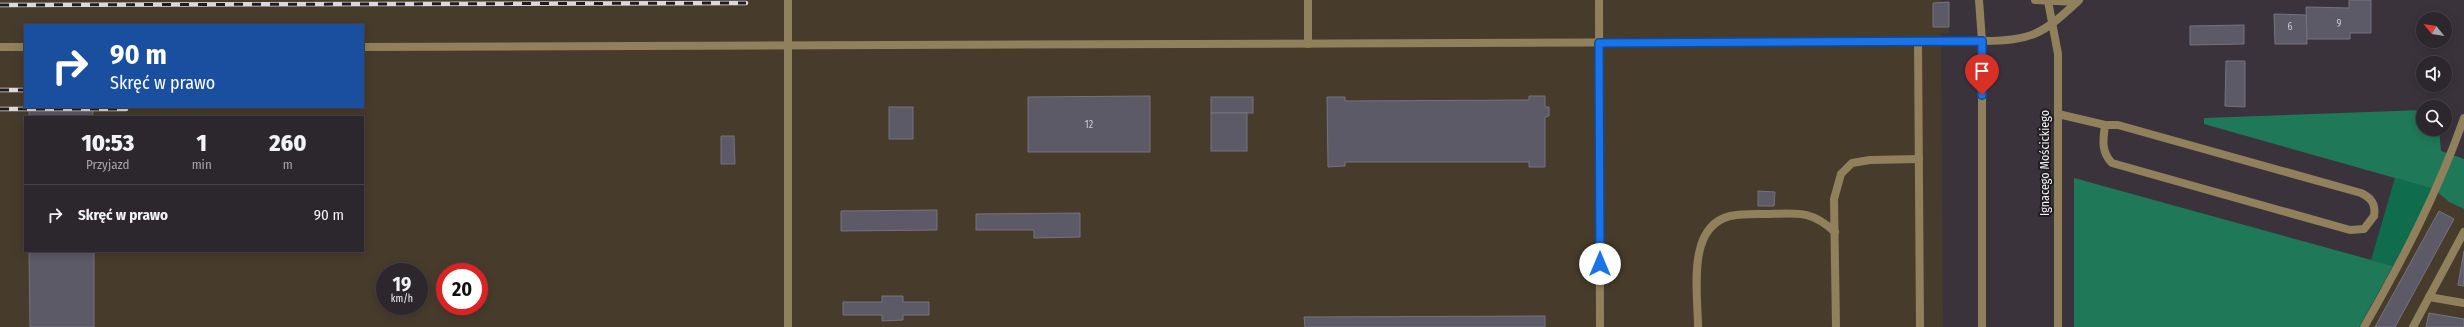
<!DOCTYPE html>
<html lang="pl">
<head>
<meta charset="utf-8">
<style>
  :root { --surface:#2c262d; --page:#383239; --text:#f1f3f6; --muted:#a6a5aa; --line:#484349 }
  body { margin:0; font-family:"Fira Sans Condensed",sans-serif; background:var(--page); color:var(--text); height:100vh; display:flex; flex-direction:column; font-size:15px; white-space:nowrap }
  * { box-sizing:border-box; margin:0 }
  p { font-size:13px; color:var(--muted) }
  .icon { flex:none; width:22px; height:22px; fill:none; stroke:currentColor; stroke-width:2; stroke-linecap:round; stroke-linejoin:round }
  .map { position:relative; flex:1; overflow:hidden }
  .side { position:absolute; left:24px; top:116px; width:340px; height:136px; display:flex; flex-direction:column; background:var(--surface); border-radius:0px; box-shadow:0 2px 10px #0003,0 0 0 1px var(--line) }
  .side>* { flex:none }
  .top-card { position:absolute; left:24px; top:24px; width:340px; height:84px; border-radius:0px; box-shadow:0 2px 10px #0003,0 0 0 1px var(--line); background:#1a4fa0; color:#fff; overflow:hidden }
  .needle { width:26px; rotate:300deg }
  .tools { position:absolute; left:2416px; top:12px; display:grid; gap:8px }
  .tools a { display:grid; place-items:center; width:36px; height:36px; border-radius:50%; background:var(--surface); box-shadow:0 2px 10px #0003,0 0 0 1px var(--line); font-size:20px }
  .speed { position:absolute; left:376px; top:263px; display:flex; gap:8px; font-size:20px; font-weight:700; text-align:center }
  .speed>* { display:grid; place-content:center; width:52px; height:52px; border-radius:50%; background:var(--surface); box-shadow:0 2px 10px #0003,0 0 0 1px var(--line); line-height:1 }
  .speed small { font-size:10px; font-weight:400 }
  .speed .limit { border:6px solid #d22; background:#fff; color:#111 }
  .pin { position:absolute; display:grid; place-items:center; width:34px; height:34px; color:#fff; margin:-41px -17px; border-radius:50% 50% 50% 0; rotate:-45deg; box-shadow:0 0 4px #0007 }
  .pin .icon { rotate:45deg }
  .me { position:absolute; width:44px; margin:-22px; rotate:0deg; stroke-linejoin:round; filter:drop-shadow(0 0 3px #0008) }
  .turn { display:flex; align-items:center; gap:14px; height:84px; padding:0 20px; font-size:18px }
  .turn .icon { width:52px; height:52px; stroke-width:2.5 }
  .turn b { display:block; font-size:28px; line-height:34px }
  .eta { display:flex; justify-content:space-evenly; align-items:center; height:68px; text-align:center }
  .eta b { font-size:24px; font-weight:800; line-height:28px }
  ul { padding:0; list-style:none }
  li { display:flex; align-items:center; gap:12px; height:60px; padding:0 20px; border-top:1px solid var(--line) }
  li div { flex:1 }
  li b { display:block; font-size:15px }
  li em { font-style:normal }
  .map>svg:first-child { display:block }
  .industrial { fill:#473b2c; fill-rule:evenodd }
  .green { fill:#0f6c4c }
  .forest { fill:#1f7958 }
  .building { fill:#5d5a67; stroke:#75737f }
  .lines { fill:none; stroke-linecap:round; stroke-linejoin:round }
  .service { stroke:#90815c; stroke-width:8 }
  .minor { stroke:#90815c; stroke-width:8 }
  .rail-casing { stroke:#dcd8de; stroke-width:4.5 }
  .rail { stroke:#1f1c20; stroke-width:3; stroke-dasharray:9; stroke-linecap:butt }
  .route-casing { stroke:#114b97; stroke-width:10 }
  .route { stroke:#1a73e8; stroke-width:7 }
  .labels { text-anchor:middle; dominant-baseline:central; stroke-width:4; stroke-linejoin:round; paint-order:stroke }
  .number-label { font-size:10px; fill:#cecad2 }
  .street-label { font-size:12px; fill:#f4f0f6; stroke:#1f1c20 }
</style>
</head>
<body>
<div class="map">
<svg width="2464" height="327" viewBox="0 0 2464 327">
  <rect width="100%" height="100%" fill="#3a333c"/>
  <g class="industrial">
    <path d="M0,0H1941V2H1950L1949,33H1941L1943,327H0ZM25,25H363V107H25ZM25,117H363V251H25ZM385,272H419V306H385ZM445,272H479V306H445Z"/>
    <polygon points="2434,189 2449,202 2464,209 2464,327 2359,327"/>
  </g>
  <polygon class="green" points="2395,178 2434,189 2393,266 2371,260"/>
  <g class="forest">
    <polygon points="2423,110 2423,129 2439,129 2441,151 2464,159 2464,209 2449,202 2434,189 2204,124 2204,118"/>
    <polygon points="2074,178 2393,266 2359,327 2074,327"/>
  </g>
  <g class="building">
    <polygon points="2349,0 2371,0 2371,33 2350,33 2350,39 2307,39 2306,7 2349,8"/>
    <polygon points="1949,2 1949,27 1933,27 1933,3"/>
    <polygon points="2274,14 2306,15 2307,44 2275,44"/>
    <polygon points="2244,25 2244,44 2190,45 2190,26"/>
    <polygon points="2226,61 2245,61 2245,107 2225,106"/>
    <polygon points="1150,96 1150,152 1028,152 1028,97"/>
    <polygon points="1529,96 1545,96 1545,107 1549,107 1549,116 1545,117 1545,167 1529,167 1529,162 1345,162 1345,166 1328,167 1327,97 1345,97 1345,101 1529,100"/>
    <rect x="1211" y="97" width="42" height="16"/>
    <rect x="29" y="107" width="64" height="10"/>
    <rect x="889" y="107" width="24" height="32"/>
    <rect x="1211" y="113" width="36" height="38"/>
    <polygon points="721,136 734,136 735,164 721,164"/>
    <polygon points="1758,191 1775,192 1774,206 1758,206"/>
    <polygon points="937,210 937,230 841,231 841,211"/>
    <polygon points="2439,211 2454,219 2395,327 2375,327"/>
    <polygon points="1080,213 1080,237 1034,238 1034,230 976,230 976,214"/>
    <polygon points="29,251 94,251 94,327 30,327"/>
    <polygon points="2464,251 2464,286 2458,285"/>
    <polygon points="882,296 903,296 903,302 929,302 929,315 903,315 903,320 882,321 882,315 843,315 843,302 882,302"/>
    <polygon points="2429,313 2464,319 2464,327 2426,327"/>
    <polygon points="1545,316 1545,327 1305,327 1304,317"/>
  </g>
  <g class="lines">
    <g class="service">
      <polyline points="1308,0 1308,44"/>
      <polyline points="1599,0 1600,327"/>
      <polyline points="1918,42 1920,327"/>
      <polyline points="0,47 25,47"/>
      <polyline points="363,47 1982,41"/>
      <path d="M2058,114L2105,125H2118L2361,193C2372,198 2376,205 2374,216L2364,229L2350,230L2112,163C2101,152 2103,140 2105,125"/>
      <polyline points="2429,297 2464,303"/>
      <polyline points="788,327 788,0"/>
      <path d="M1698,327C1698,293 1686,227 1730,216C1743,213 1757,214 1770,214C1799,213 1812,211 1835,232"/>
      <polyline points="1836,327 1834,199 1841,174 1852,163 1870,160 1919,159"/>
      <path d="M2364,327C2403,259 2438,192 2464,118"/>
      <polyline points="2413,327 2464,232"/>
    </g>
    <g class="minor">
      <polyline points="1979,0 1982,41 1982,327"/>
      <polyline points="2035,0 2077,2"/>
      <polyline points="2048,1 2058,54 2058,327"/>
      <path d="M1982,41C2032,41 2043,34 2079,0"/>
    </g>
    <g class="rail-casing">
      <g id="rail">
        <polyline points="0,5 746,3"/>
        <polyline points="0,90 25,90"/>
        <polyline points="0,109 126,109"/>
      </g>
    </g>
    <use href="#rail" class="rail"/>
  </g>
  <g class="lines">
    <g class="route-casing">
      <polyline id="route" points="1600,264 1599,43 1982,41 1982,95"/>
    </g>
    <use href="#route" class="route"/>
  </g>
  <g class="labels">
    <g class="number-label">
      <text x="2339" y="24">9</text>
      <text x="2290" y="27">6</text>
      <text x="1089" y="125">12</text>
    </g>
    <g class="street-label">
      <text transform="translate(2045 163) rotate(-90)">Ignacego Mościckiego</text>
    </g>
  </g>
</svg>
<div class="tools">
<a><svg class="needle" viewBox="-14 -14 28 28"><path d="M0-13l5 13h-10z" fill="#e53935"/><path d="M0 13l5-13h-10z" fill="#a6a5aa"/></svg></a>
<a><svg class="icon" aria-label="sound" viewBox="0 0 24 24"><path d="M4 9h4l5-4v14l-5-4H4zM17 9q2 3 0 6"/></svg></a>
<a><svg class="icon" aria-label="search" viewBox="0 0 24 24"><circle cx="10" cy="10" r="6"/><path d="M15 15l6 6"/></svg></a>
</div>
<div class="speed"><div>19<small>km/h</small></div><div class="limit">20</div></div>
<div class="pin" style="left:1982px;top:95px;background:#d93025"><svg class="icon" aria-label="arrive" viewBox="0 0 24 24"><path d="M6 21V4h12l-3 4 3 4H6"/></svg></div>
<svg class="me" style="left:1600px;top:264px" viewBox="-20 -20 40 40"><circle r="19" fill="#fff"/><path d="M0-13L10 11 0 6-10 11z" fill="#1a73e8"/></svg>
<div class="top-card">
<div class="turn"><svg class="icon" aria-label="right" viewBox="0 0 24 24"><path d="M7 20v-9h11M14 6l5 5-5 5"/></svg><div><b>90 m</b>Skręć w prawo</div></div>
</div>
<section class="side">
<div class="eta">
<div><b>10:53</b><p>Przyjazd</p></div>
<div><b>1</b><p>min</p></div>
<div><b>260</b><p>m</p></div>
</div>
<ul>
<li><svg class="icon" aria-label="right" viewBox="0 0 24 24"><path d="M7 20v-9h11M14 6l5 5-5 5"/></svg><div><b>Skręć w prawo</b></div><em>90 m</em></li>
</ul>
</section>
</div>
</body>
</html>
